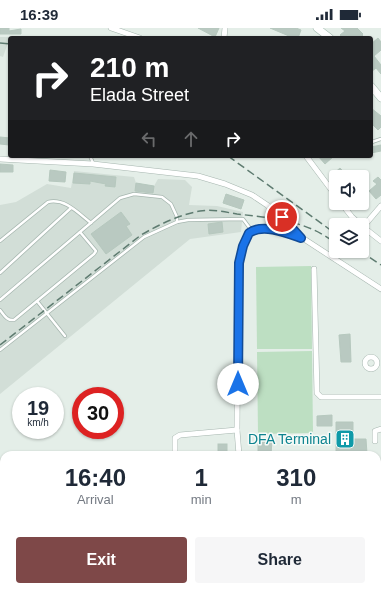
<!DOCTYPE html>
<html lang="en">
<head>
<meta charset="utf-8">
<style>
  :root { --surface:#fff; --page:#f6f6f7; --text:#1f2937; --muted:#747a83; --accent:#7e4848 }
  body { margin:0; font-family:Arial,sans-serif; background:var(--page); color:var(--text); height:100vh; display:flex; flex-direction:column; font-size:15px; white-space:nowrap }
  * { box-sizing:border-box; margin:0 }
  p { font-size:13px; color:var(--muted) }
  .icon { flex:none; width:22px; height:22px; fill:none; stroke:currentColor; stroke-width:2; stroke-linecap:round; stroke-linejoin:round }
  .map { position:relative; flex:1; overflow:hidden }
  .details { position:absolute; left:0px; top:423px; width:381px; height:140px; display:flex; flex-direction:column; background:var(--surface); border-radius:12px 12px 0 0; box-shadow:0 1px 3px #0004 }
  .details>* { flex:none }
  .banner { position:absolute; left:8px; top:8px; width:365px; height:122px; border-radius:4px; box-shadow:0 1px 3px #0004; background:#202124; color:#fff; overflow:hidden }
  .controls { position:absolute; left:329px; top:142px; display:grid; gap:8px }
  .controls a { display:grid; place-items:center; width:40px; height:40px; border-radius:4px; background:var(--surface); box-shadow:0 1px 3px #0004; font-size:20px }
  .speed { position:absolute; left:12px; top:359px; display:flex; gap:8px; font-size:20px; font-weight:700; text-align:center }
  .speed>* { display:grid; place-content:center; width:52px; height:52px; border-radius:50%; background:var(--surface); box-shadow:0 1px 3px #0004; line-height:1 }
  .speed small { font-size:10px; font-weight:400 }
  .speed .limit { border:6px solid #d22; background:#fff; color:#111 }
  .pin { position:absolute; display:grid; place-items:center; width:34px; height:34px; color:#fff; margin:-17px; border:2px solid #fff; border-radius:50%; box-shadow:0 1px 4px #0007 }
  .me { position:absolute; width:44px; margin:-22px; rotate:0deg; stroke-linejoin:round; filter:drop-shadow(0 0 3px #0008) }
  .turn { display:flex; align-items:center; gap:14px; height:84px; padding:0 16px; font-size:18px }
  .turn .icon { width:52px; height:52px; stroke-width:2.5 }
  .turn b { display:block; font-size:28px; line-height:34px }
  .lanes { display:flex; align-items:center; height:38px; padding:0 16px; background:#0003; justify-content:center; gap:20px; direction:ltr }
  .lanes .off { opacity:.35 }
  .eta { display:flex; justify-content:space-evenly; align-items:center; height:68px; text-align:center }
  .eta b { font-size:24px; font-weight:800; line-height:28px }
  .action { display:flex; gap:8px; margin-top:auto; padding:8px 16px }
  .action a { flex:1; height:46px; border-radius:4px; background:var(--accent); color:#fff; font-size:16px; font-weight:800; line-height:46px; text-align:center }
  .action a+a { background:var(--page); color:var(--text) }
  .status { display:flex; justify-content:space-between; align-items:center; height:28px; padding:0 20px; background:var(--surface); direction:ltr }
  .status svg { height:11px; fill:currentColor }
  .map>svg:first-child { display:block }
  .built { fill:#d2ded7 }
  .pitch { fill:#bddfc2 }
  .building { fill:#b9c9c1; stroke:#b6c8be }
  .lines { fill:none; stroke-linecap:round; stroke-linejoin:round }
  .lane-casing { stroke:#a6b6af; stroke-width:4 }
  .street-casing { stroke:#a6b6af; stroke-width:6 }
  .secondary-casing { stroke:#a2baaf; stroke-width:8 }
  .lane { stroke:#fff; stroke-width:2.5 }
  .street { stroke:#fff; stroke-width:5 }
  .secondary { stroke:#fff; stroke-width:7 }
  .rail { stroke:#5e7b70; stroke-width:1.5; stroke-dasharray:8 4; stroke-linecap:butt }
  .route-casing { stroke:#114b97; stroke-width:10 }
  .route { stroke:#1a73e8; stroke-width:7 }
  .labels { text-anchor:middle; dominant-baseline:central; stroke-width:3; stroke-linejoin:round; paint-order:stroke }
  .culture-label { font-size:14px; fill:#0d838f; stroke:#f5faf7; text-anchor:end }
</style>
</head>
<body>
<div class="status"><b>16:39</b><svg viewBox="0 0 49 12"><path d="M0 12V9h3v3zM5 12V6h3v6zM10 12V3h3v9zM15 12V0h3v12zM26 1h20v11H26zM47 4h2v5h-2z"/></svg></div>
<div class="map">
<svg width="381" height="563" viewBox="0 0 381 563">
  <rect width="100%" height="100%" fill="#e4eee8"/>
  <g class="built">
    <polygon points="0,9 10,9 3,29 0,28"/>
    <polygon points="74,143 134,149 136,155 154,158 158,151 185,152 192,159 189,177 217,178 243,184 241,204 190,211 0,366 0,177 16,174 47,156 71,160"/>
  </g>
  <g class="pitch">
    <polygon points="311,238 312,321 257,321 256,239"/>
    <polygon points="312,323 313,405 258,406 257,324"/>
  </g>
  <g class="building">
    <polygon points="0,0 9,0 9,3 21,1 21,6 0,6"/>
    <polygon points="198,0 219,0 215,9"/>
    <polygon points="270,0 296,0 301,2 298,10 288,10 289,8"/>
    <polygon points="341,0 357,0 363,6 362,7 365,10 350,10 348,7 343,10 340,7 345,3"/>
    <polygon points="378,10 381,14 381,22 374,28 381,37 381,46 376,40 371,44 371,16"/>
    <polygon points="371,80 381,88 381,99 378,102 371,95"/>
    <polygon points="0,109 10,110 9,117 0,116"/>
    <polygon points="381,117 381,123 371,125 371,119"/>
    <polygon points="318,128 334,128 325,136"/>
    <polygon points="0,136 13,137 13,144 0,144"/>
    <polygon points="340,140 348,149 333,149 332,147"/>
    <polygon points="50,142 66,144 65,154 49,153"/>
    <polygon points="74,145 116,149 115,159 105,158 106,156 90,153 90,156 73,155"/>
    <polygon points="378,149 381,152 381,167 376,171 369,163 377,156 373,153"/>
    <polygon points="136,155 154,158 153,165 135,163"/>
    <polygon points="226,166 244,172 241,181 223,175"/>
    <polygon points="121,184 130,196 126,198 132,207 106,226 91,206"/>
    <polygon points="222,194 223,204 209,206 208,196"/>
    <polygon points="350,306 351,334 341,334 339,307"/>
    <polygon points="332,387 332,398 317,398 317,388"/>
    <polygon points="336,394 353,394 353,411 366,411 367,426 336,427"/>
    <polygon points="258,412 272,412 271,427 258,427"/>
    <rect x="218" y="416" width="9" height="10"/>
    <polygon points="47,559 103,559 109,563 57,563 47,562"/>
  </g>
  <g class="lines">
    <g class="lane-casing">
      <g id="lane">
        <polyline points="372,114 381,111"/>
        <polyline points="90,128 93,135"/>
        <path d="M0,213L48,174C65,170 78,185 91,195"/>
        <polyline points="0,245 71,180"/>
        <polyline points="0,272 120,170 134,166 162,169 171,176 177,189 177,194"/>
        <polyline points="37,273 65,308"/>
        <path d="M0,282C4,287 7,293 14,292L94,226L96,223L80,204"/>
        <polyline points="0,322 144,209 177,194 188,192 243,191 252,203"/>
        <polyline points="377,516 378,563"/>
        <polyline points="292,559 292,563"/>
        <polyline points="0,562 9,563"/>
        <polyline points="275,563 275,559"/>
        <polyline points="313,563 313,559"/>
        <polyline points="327,563 327,559"/>
        <polyline points="351,563 351,559"/>
      </g>
    </g>
    <g class="street-casing">
      <g id="street">
        <polyline points="111,0 140,10"/>
        <polyline points="224,10 225,0"/>
        <polyline points="306,128 336,168"/>
        <polyline points="0,131 93,136 198,148 225,156 252,167 267,177 282,189 301,209 381,261"/>
        <polyline points="341,175 352,189 361,197"/>
        <polyline points="362,198 381,213"/>
        <polyline points="363,199 381,178"/>
        <polyline points="314,241 317,365 321,369 381,369"/>
        <circle cx="371" cy="335" r="6"/>
        <polyline points="375,413 375,403 381,401"/>
        <polyline points="175,425 175,410 180,407 237,402"/>
        <path d="M239,427L237,402L238,250L240,227L249,205C263,195 286,204 300,209"/>
        <polyline points="0,536 4,536"/>
        <polyline points="239,559 239,563"/>
        <polyline points="113,563 114,559"/>
      </g>
    </g>
    <g class="secondary-casing">
      <g id="secondary">
        <polyline points="317,0 330,10"/>
        <polyline points="371,58 381,70"/>
      </g>
    </g>
    <use href="#lane" class="lane"/>
    <use href="#street" class="street"/>
    <use href="#secondary" class="secondary"/>
    <g class="rail">
      <polyline points="0,15 10,16"/>
      <polyline points="228,128 336,206"/>
      <polyline points="360,223 381,237"/>
      <path d="M0,317L141,207C160,196 179,187 200,183C212,181 225,184 237,186C263,189 290,191 314,202C321,205 328,210 335,214"/>
    </g>
  </g>
  <g class="lines">
    <g class="route-casing">
      <path id="route" d="M238,356L239,235L243,218L249,205C263,195 287,205 301,210L282,189"/>
    </g>
    <use href="#route" class="route"/>
  </g>
  <defs>
    <g id="building-square" transform="scale(1)"><rect x="-9" y="-9" width="18" height="18" rx="4" fill="#0f9aa8" stroke="#f5faf7"/><path d="M-4-6H4V6H1V3H-1V6H-4ZM-2.5-4.3h1.7v1.8h-1.7ZM.8-4.3h1.7v1.8H.8ZM-2.5-1h1.7V.8h-1.7ZM.8-1h1.7V.8H.8Z" fill="#fff"/></g>
  </defs>
  <g fill-rule="evenodd">
    <use href="#building-square" x="345" y="411"/>
  </g>
  <g class="labels">
    <g class="culture-label">
      <text x="331" y="411">DFA Terminal</text>
    </g>
  </g>
</svg>
<div class="controls">
<a><svg class="icon" aria-label="sound" viewBox="0 0 24 24"><path d="M4 9h4l5-4v14l-5-4H4zM17 9q2 3 0 6"/></svg></a>
<a><svg class="icon" aria-label="layers" viewBox="0 0 24 24"><path d="M12 4l9 5-9 5-9-5zM3 14l9 5 9-5"/></svg></a>
</div>
<div class="speed"><div>19<small>km/h</small></div><div class="limit">30</div></div>
<div class="pin" style="left:282px;top:189px;background:#d93025"><svg class="icon" aria-label="arrive" viewBox="0 0 24 24"><path d="M6 21V4h12l-3 4 3 4H6"/></svg></div>
<svg class="me" style="left:238px;top:356px" viewBox="-20 -20 40 40"><circle r="19" fill="#fff"/><path d="M0-13L10 11 0 6-10 11z" fill="#1a73e8"/></svg>
<div class="banner">
<div class="turn"><svg class="icon" aria-label="right" viewBox="0 0 24 24"><path d="M7 20v-9h11M14 6l5 5-5 5"/></svg><div><b>210 m</b>Elada Street</div></div>
<div class="lanes"><svg class="icon off" aria-label="left" viewBox="0 0 24 24"><path d="M17 20v-9H6M10 6l-5 5 5 5"/></svg><svg class="icon off" aria-label="ahead" viewBox="0 0 24 24"><path d="M12 20V5M6 11l6-6 6 6"/></svg><svg class="icon" aria-label="right" viewBox="0 0 24 24"><path d="M7 20v-9h11M14 6l5 5-5 5"/></svg></div>
</div>
<section class="details">
<div class="eta">
<div><b>16:40</b><p>Arrival</p></div>
<div><b>1</b><p>min</p></div>
<div><b>310</b><p>m</p></div>
</div>
<div class="action"><a>Exit</a><a>Share</a></div>
</section>
</div>
</body>
</html>
